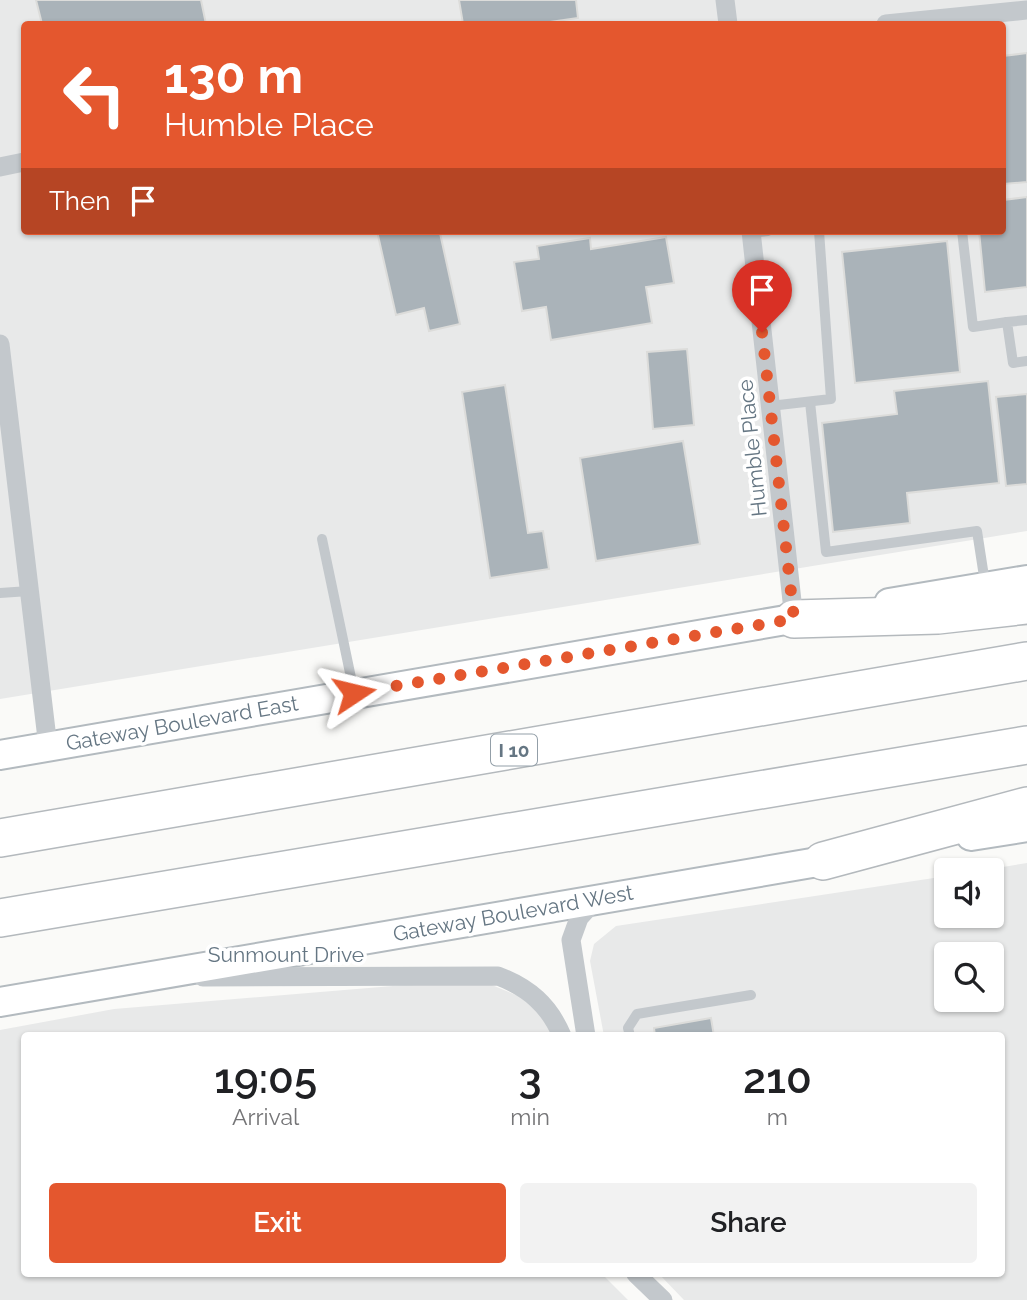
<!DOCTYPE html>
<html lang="en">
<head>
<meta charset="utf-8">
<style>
  :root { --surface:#fff; --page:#f2f2f2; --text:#202124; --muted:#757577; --accent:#e4572e }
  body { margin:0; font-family:Raleway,sans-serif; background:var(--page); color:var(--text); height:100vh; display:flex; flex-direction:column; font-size:26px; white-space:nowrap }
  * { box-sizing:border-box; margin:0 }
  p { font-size:23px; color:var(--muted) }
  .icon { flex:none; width:38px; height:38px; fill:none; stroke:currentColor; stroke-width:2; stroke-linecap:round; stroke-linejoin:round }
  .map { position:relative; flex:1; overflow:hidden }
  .drawer { position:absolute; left:21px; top:1032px; width:984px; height:245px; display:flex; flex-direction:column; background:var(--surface); border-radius:7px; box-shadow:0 2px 5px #0004 }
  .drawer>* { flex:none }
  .hud { position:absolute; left:21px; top:21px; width:985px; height:214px; border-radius:7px; box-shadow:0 2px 5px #0004; background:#e4572e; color:#fff; overflow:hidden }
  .controls { position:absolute; left:934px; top:858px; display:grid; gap:14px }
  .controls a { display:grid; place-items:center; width:70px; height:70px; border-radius:7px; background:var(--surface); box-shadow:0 2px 5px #0004; font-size:35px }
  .pin { position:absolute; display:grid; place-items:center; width:60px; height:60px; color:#fff; margin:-72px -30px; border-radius:50% 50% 50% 0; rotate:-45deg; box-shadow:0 0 7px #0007 }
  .pin .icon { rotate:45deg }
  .me { position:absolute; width:77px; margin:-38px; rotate:80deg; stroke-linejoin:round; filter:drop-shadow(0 0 5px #0008) }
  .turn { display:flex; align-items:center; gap:24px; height:147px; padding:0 28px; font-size:32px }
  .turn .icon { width:91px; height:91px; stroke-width:2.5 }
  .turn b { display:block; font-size:49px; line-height:60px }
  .then { display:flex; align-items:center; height:66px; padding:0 28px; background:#0003; gap:14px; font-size:26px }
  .eta { display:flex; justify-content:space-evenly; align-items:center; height:119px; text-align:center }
  .eta b { font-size:42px; font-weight:600; line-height:49px }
  .button { display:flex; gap:14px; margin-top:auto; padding:14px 28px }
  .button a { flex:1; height:80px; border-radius:7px; background:var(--accent); color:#fff; font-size:28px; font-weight:600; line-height:80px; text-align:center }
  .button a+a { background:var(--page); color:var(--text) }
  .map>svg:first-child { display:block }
  .built { fill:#e8e9e9; fill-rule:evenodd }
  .building { fill:#aab3b9; stroke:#dcdcda; stroke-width:2 }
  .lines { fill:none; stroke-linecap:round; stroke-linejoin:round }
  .secondary-casing { stroke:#b3babf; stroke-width:32 }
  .motorway-casing { stroke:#b4b9bd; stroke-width:40 }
  .service { stroke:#c3c8cc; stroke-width:10 }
  .minor { stroke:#c3c8cc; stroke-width:19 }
  .secondary { stroke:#fff; stroke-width:28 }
  .motorway { stroke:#fff; stroke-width:37 }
  .route { stroke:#e4572e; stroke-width:12; stroke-dasharray:0 21.6 }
  .labels { text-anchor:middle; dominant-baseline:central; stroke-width:7; stroke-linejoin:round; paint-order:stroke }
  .shield { fill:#fff; stroke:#939fa8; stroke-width:2 }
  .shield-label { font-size:19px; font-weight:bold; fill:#657683 }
  .street-label { font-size:21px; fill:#657683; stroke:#fff }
</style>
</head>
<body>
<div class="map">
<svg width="1027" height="1300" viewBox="0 0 1027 1300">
  <rect width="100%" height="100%" fill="#fafaf8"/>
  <g class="built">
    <path d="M0,0H1027V531L0,699ZM24,24H1003V231H24Z"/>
    <path d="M1027,863V1300H684L659,1274H1001V1036H604L590,961L594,944L616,926L947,876V915H992V870H985ZM947,954H992V999H947Z"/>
    <polygon points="441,982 487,983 523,998 543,1016 554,1036 24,1036 24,1274 602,1274 628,1300 0,1300 0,1030 114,1009"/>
  </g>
  <g class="building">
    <polygon points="36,0 201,0 206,24 42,24"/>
    <polygon points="459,0 576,0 578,18 536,24 463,24"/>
    <polygon points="1027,53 1027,182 1003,184 1003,56"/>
    <polygon points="1027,197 1027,287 985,292 979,231 1003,231 1003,200"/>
    <polygon points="377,231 451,231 440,233 460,324 429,331 424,308 396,315"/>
    <polygon points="666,237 674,283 646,287 652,323 551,340 546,307 522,311 514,262 539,259 537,246 590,238 591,249"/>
    <polygon points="947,241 960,372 855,383 842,252"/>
    <polygon points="687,349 694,425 653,429 647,352"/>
    <polygon points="988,381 999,483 907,493 910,523 833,532 822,423 897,414 894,391"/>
    <polygon points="505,385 528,533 543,531 549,569 490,578 462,392"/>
    <polygon points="1027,394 1027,484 1006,486 996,397"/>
    <polygon points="683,441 700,544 596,561 580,458"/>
    <polygon points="711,1018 714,1036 655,1036 654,1028"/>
  </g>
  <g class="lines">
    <g class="secondary-casing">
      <g id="secondary">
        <polyline points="889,603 1027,580"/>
        <polyline points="0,755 815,615"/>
        <polyline points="971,836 1027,827"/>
        <polyline points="0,1002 841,858"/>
      </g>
    </g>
    <g class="motorway-casing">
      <g id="motorway">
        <polyline points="794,619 938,615 1027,605"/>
        <polyline points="0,838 1027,661"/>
        <polyline points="823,861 1027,806"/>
        <polyline points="0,918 1027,745"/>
      </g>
    </g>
    <g class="service">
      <polyline points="962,231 973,327 1007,322"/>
      <polyline points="751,233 768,231"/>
      <polyline points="1027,320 1007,322 1013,363 1027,361"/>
      <polyline points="810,402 826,552 977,531 985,583"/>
      <polyline points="770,406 831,399 819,231"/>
      <polyline points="322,539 354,692"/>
      <polyline points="0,593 29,591"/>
      <polyline points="630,1036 628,1028 637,1014 751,995"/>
    </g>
    <g class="minor">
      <polyline points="725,0 728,24"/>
      <polyline points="886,24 1027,10"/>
      <polyline points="0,167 24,162"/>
      <polyline points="751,231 794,619"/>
      <polyline points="0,344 48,747"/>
      <path d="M203,977L498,976C529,988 549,1005 562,1036"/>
      <polyline points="586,1036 571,940 579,918 596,899"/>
      <polyline points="636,1274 663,1300"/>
    </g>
    <use href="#secondary" class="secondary"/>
    <use href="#motorway" class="motorway"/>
  </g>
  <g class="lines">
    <polyline class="route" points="354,693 794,619 762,332"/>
  </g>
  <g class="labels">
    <rect class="shield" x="491" y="734.5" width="46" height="31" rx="5"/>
    <g class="shield-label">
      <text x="514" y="750">I 10</text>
    </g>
    <g class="street-label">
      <text transform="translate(752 448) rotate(-96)">Humble Place</text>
      <text transform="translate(182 723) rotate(-10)">Gateway Boulevard East</text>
      <text transform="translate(513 913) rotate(-10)">Gateway Boulevard West</text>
      <text x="286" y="954">Sunmount Drive</text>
    </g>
  </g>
</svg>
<div class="controls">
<a><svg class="icon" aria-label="sound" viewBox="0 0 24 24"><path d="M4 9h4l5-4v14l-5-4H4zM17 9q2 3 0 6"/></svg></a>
<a><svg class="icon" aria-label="search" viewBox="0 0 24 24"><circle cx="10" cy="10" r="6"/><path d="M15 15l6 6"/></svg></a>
</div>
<div class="pin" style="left:762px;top:332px;background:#d93025"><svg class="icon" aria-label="arrive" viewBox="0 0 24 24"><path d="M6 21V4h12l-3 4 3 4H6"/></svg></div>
<svg class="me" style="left:354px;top:693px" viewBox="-20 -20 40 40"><path d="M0-17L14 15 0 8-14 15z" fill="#e4572e" stroke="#fff" stroke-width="4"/></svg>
<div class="hud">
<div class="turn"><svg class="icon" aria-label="left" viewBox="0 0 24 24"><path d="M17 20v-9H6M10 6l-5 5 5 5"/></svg><div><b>130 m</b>Humble Place</div></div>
<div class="then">Then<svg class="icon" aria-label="arrive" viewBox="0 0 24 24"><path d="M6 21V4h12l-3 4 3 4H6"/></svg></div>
</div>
<section class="drawer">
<div class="eta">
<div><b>19:05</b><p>Arrival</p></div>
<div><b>3</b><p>min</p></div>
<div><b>210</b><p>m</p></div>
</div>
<div class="button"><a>Exit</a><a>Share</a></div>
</section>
</div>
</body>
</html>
